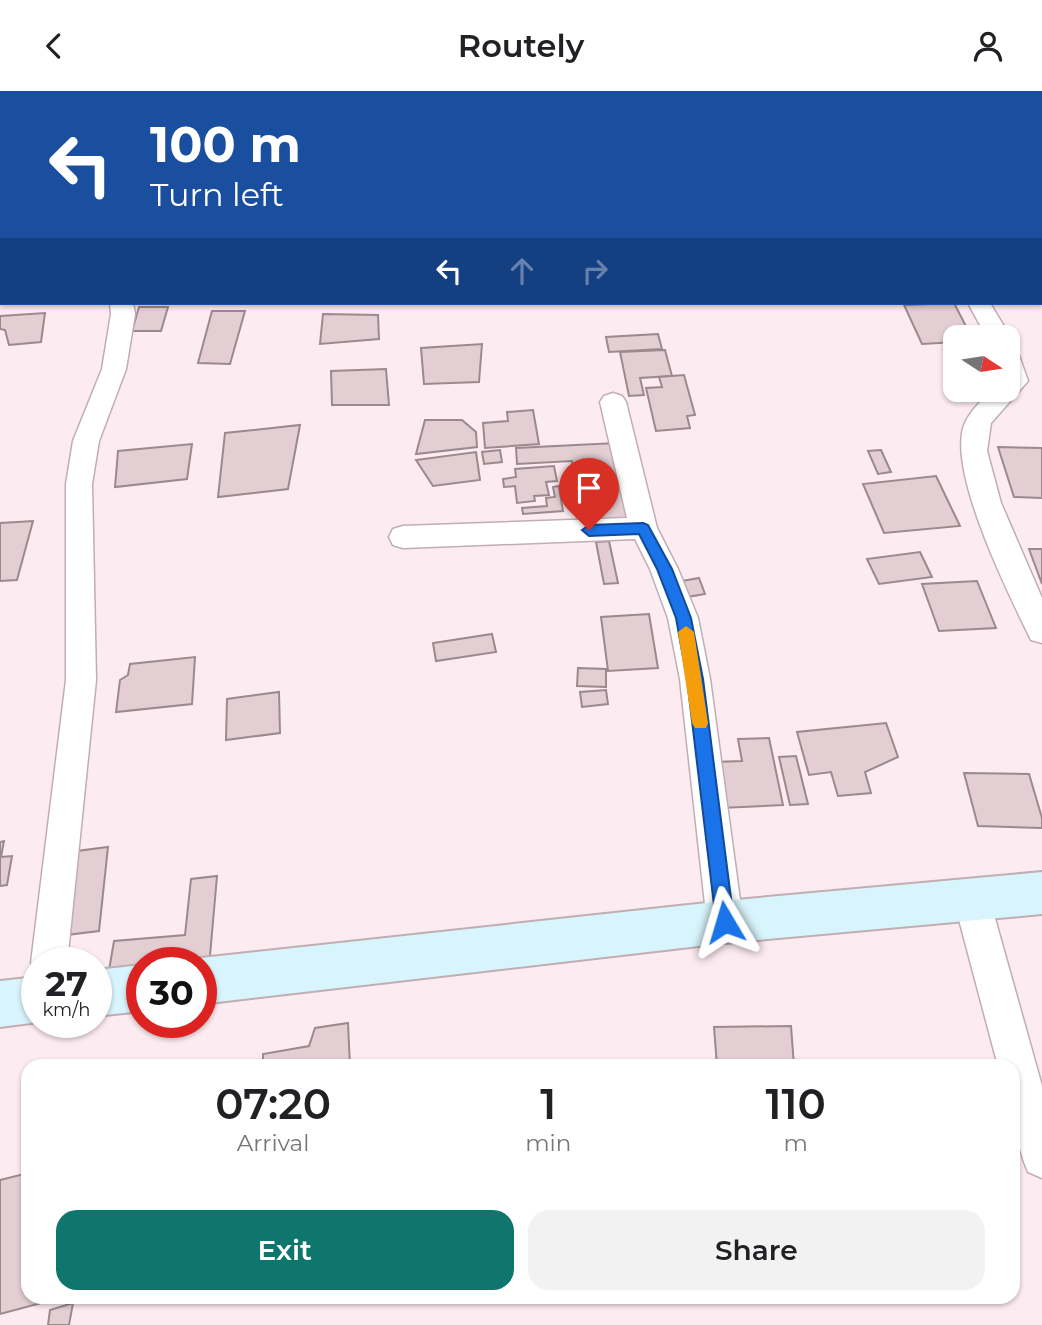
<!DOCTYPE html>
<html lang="en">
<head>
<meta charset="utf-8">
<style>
  :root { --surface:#fff; --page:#f2f2f2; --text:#202124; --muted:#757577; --accent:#0f766e }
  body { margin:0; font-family:Montserrat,sans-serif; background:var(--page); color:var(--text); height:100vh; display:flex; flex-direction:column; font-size:26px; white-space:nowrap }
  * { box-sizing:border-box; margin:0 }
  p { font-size:23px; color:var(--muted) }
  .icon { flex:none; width:38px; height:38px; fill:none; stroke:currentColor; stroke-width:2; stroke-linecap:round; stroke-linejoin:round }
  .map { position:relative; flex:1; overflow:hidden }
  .side { position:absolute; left:21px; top:968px; width:999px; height:245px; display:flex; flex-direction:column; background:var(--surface); border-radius:21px; box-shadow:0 2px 5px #0004 }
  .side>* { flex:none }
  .banner { position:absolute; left:0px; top:0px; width:1043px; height:214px; box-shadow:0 2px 5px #0004; background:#1a4fa0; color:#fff; overflow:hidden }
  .needle { width:46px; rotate:102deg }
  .tools { position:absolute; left:943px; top:234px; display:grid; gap:14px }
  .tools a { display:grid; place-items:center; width:77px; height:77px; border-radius:14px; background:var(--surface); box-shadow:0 2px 5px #0004; font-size:35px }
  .speed { position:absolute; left:21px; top:856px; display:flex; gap:14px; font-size:35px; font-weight:700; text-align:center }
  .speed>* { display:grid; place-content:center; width:91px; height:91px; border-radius:50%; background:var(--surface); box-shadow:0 2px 5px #0004; line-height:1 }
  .speed small { font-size:18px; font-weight:400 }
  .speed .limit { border:10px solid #d22; background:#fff; color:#111 }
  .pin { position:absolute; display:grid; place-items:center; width:60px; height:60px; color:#fff; margin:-72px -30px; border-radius:50% 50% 50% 0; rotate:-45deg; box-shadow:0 0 7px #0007 }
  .pin .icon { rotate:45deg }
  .me { position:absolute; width:77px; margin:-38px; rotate:353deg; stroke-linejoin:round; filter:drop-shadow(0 0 5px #0008) }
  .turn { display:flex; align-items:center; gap:24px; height:147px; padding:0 35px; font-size:32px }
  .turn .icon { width:91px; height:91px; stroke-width:2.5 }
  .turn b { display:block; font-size:49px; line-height:60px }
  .lanes { display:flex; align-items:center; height:66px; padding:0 35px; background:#0003; justify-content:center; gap:35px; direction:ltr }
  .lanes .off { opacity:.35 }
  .eta { display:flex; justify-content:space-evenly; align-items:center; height:119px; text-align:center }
  .eta b { font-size:42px; font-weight:600; line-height:49px }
  .cta { display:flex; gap:14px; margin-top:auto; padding:14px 35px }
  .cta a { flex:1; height:80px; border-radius:21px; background:var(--accent); color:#fff; font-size:28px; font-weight:600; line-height:80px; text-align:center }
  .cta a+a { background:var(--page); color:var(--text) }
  header { display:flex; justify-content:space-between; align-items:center; height:91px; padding:0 35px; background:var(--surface); font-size:32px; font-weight:600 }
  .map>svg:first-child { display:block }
  .building { fill:#e2ced3; stroke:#9c898e; stroke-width:2 }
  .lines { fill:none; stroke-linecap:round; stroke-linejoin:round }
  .street-casing { stroke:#c1aeb3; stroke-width:3 }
  .secondary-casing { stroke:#c1aeb3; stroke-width:4 }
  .street { fill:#fff; fill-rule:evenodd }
  .secondary { fill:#d8f4fc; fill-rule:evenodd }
  .route { fill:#1a73e8; stroke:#114b97; stroke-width:2 }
  .slow { fill:#f59e0b }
</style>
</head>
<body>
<header><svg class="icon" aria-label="back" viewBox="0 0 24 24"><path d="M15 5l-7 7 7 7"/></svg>Routely<svg class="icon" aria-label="person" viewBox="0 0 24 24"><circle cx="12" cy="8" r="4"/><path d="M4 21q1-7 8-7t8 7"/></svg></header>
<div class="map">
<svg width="1042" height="1234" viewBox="0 0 1042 1234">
  <rect width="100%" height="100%" fill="#fcebf0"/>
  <g class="building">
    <polygon points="954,212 972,247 956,247 956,251 922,253 904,214"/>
    <polygon points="139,216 168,216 161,240 132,240"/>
    <polygon points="212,220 245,220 230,273 198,272"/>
    <polygon points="45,222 41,251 9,254 5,239 0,238 0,225"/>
    <polygon points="323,223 378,224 379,248 320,253"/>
    <polygon points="658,243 662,258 609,261 606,246"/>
    <polygon points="482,253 479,291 424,293 421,257"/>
    <polygon points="956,258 956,282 944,259"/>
    <polygon points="665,259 672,285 640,287 644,304 629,305 620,261"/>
    <polygon points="386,278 389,314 332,314 331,280"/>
    <polygon points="684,284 695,324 687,325 690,337 656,340 646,297 662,296 659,286"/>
    <polygon points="964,299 998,299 993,305 968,307"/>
    <polygon points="533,319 539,353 485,357 483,332 508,330 507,321"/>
    <polygon points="425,329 462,329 476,341 477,356 416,363"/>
    <polygon points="300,334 288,398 218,406 225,342"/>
    <polygon points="616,352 628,430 580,432 572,370 517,373 516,357"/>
    <polygon points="192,353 187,388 115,396 118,360"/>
    <polygon points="998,356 1042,357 1042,407 1014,406"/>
    <polygon points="500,359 502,371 484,373 482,361"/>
    <polygon points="881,359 891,381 878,383 868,360"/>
    <polygon points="476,361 480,389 433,395 416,369"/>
    <polygon points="554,375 557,390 546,391 549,404 534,405 535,410 517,412 515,395 504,396 503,388 516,386 515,378"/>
    <polygon points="936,385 960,435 884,442 863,393"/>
    <polygon points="559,395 563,420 523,423 522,417 547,415 546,407 555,406 553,396"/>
    <polygon points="33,430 17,489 0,490 0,432"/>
    <polygon points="609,450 618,492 604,493 596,451"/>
    <polygon points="1029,458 1042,458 1042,493"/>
    <polygon points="920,461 932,486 879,493 867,468"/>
    <polygon points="699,487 705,503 687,506 682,490"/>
    <polygon points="977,490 996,537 939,540 922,493"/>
    <polygon points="649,523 658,577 608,580 601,526"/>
    <polygon points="492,543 496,561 436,570 433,552"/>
    <polygon points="195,566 192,613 116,621 120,589 128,584 130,573"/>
    <polygon points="578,577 606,578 606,596 577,595"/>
    <polygon points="606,599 608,613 582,616 580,601"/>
    <polygon points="279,601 280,642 226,649 227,608"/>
    <polygon points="886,632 898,666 865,681 871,702 838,705 831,681 809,684 797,641"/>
    <polygon points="769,647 783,714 721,717 713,671 742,670 738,648"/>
    <polygon points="796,665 808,713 790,714 779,666"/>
    <polygon points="964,682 1029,683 1042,727 1042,737 978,735"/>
    <polygon points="4,750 1,766 12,765 7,794 0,795 0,751"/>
    <polygon points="108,756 99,840 66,844 77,760"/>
    <polygon points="217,785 209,876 201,872 142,872 142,882 108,885 114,850 185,844 191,788"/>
    <polygon points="348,932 350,975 263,975 263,963 309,955 315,937"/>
    <polygon points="791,935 794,975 717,975 714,936"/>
    <polygon points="28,1082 28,1206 60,1207 0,1223 0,1089"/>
    <polygon points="73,1212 69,1234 48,1234 50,1219"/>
  </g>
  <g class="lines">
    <g class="street-casing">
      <g id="street">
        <polygon points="136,0 156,0 136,2"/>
        <polygon points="308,0 326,0 327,1 307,2"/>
        <polygon points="822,0 842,0 843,2 824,2"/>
        <rect x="1041" y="43" width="1" height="12"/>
        <rect x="0" y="184" width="2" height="14"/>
        <polygon points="110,212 133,212 135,223 126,278 99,350 92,393 96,589 67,872 37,872 37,885 31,872 66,589 66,393 73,350 102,278 111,223"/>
        <polygon points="968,212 990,212 1011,247 1008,252 1008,247 987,247"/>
        <path d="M1008,257L1017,259L1028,290L991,332L987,360L1001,412L1042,507V552L1031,549C1008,502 954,393 962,342C965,324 980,311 993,299H1008Z"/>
        <polygon points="613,302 622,305 626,311 657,437 678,478 698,527 710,588 743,831 738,843 725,848 712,843 707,831 680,588 668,527 650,478 635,448 403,457 393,454 389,446 393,438 403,435 627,427 600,311 604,305"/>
        <path d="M971,789L983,794L989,806L1042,995V1087L1028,1081C1013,1046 1013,1013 1013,975H998L953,806L959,794Z"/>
      </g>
    </g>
    <g class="secondary-casing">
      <g id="secondary">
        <polygon points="1042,781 1042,823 725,852 201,913 201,872 191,872 201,867 725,810"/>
        <polygon points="142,874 142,920 96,925 96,879"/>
        <polygon points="37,886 37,931 39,931 0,936 0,890"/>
      </g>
    </g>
    <use href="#street" class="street"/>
    <use href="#secondary" class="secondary"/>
  </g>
  <polygon class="route" points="643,432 648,434 672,478 691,527 703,588 734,831 732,837 725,840 719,837 716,831 687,588 676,527 657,478 639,443 589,445 582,439 589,434"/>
  <polygon class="slow" points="686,535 694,541 708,632 706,637 695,637 692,632 678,541"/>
</svg>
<div class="tools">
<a><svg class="needle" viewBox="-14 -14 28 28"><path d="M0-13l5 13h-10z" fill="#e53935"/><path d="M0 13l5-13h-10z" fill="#757577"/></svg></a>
</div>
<div class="speed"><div>27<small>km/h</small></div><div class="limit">30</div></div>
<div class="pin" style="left:589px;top:439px;background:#d93025"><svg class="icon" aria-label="arrive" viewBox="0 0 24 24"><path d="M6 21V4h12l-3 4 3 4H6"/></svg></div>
<svg class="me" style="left:725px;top:831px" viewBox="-20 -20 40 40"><path d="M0-17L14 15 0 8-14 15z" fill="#1a73e8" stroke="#fff" stroke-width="4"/></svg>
<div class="banner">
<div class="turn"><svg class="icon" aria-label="left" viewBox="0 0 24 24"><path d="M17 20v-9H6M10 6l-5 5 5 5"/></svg><div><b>100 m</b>Turn left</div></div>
<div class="lanes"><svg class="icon" aria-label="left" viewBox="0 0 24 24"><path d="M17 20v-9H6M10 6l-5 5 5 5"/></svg><svg class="icon off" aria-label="ahead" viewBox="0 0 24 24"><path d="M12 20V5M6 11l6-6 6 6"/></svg><svg class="icon off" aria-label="right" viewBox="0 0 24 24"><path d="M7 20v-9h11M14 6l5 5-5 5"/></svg></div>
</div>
<section class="side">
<div class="eta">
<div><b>07:20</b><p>Arrival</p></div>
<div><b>1</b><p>min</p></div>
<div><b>110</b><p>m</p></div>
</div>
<div class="cta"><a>Exit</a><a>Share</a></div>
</section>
</div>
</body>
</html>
